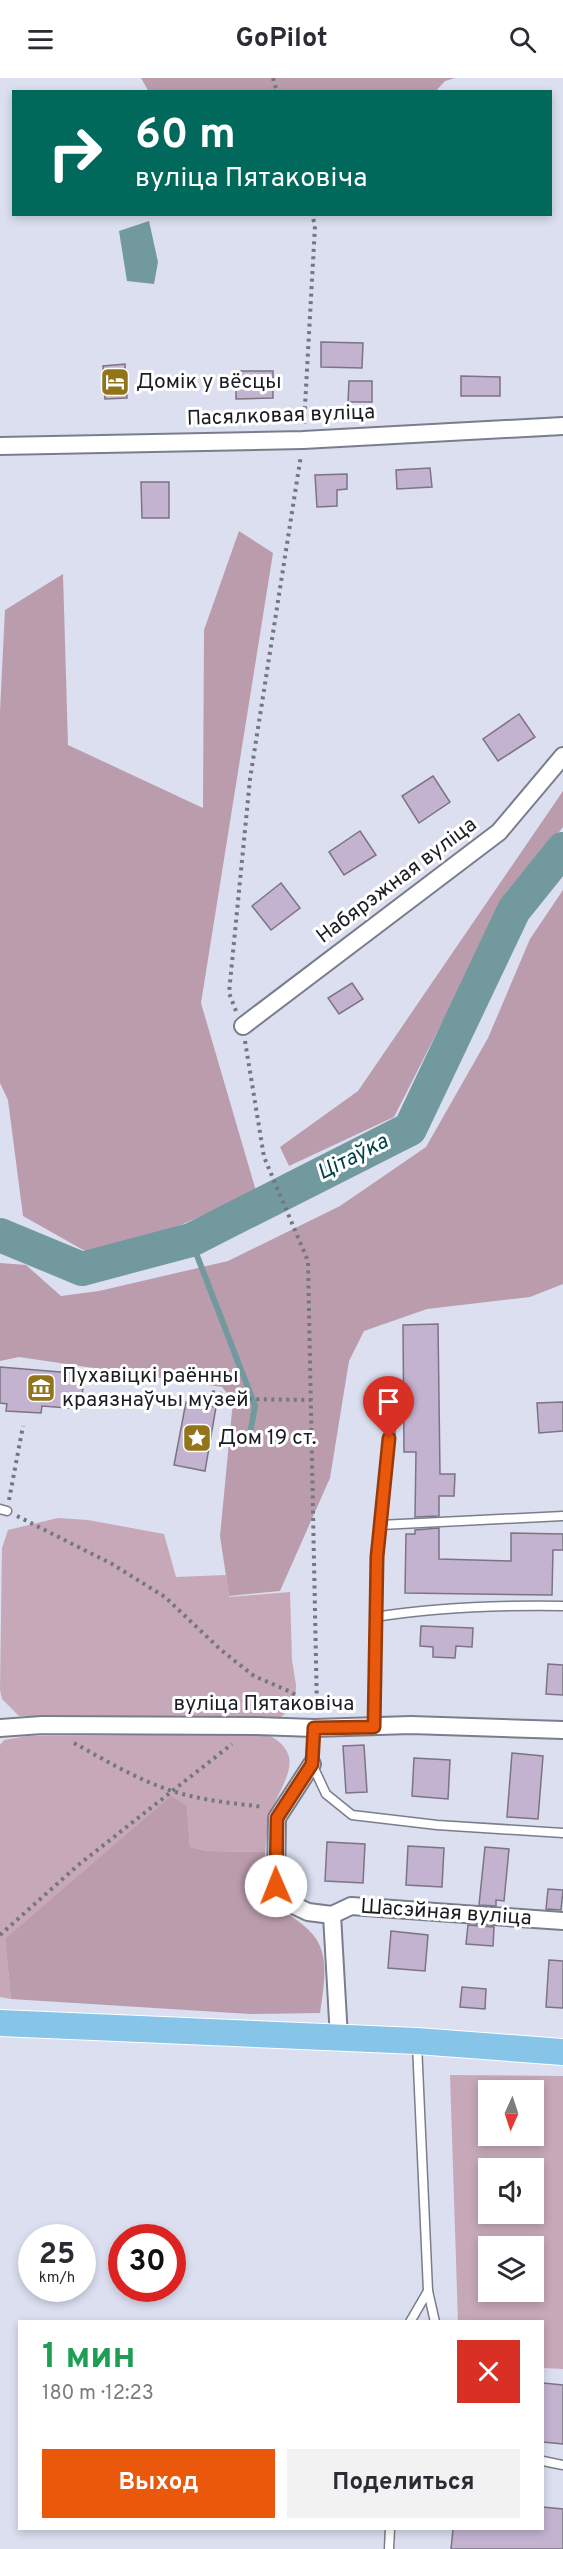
<!DOCTYPE html>
<html lang="ru">
<head>
<meta charset="utf-8">
<style>
  :root { --surface:#fff; --page:#f2f2f3; --text:#2b2b33; --muted:#7c7c81; --accent:#ea580c }
  body { margin:0; font-family:Overpass,sans-serif; background:var(--page); color:var(--text); height:100vh; display:flex; flex-direction:column; font-size:22px; white-space:nowrap }
  * { box-sizing:border-box; margin:0 }
  p { font-size:20px; color:var(--muted) }
  .icon { flex:none; width:33px; height:33px; fill:none; stroke:currentColor; stroke-width:2; stroke-linecap:round; stroke-linejoin:round }
  .map { position:relative; flex:1; overflow:hidden }
  .details { position:absolute; left:18px; top:2242px; width:526px; height:210px; display:flex; flex-direction:column; background:var(--surface); border-radius:0px; box-shadow:0 3px 9px #0003 }
  .details>* { flex:none }
  .guide { position:absolute; left:12px; top:12px; width:540px; height:126px; border-radius:0px; box-shadow:0 3px 9px #0003; background:#00695c; color:#fff; overflow:hidden }
  .needle { width:39px; rotate:183deg }
  .buttons { position:absolute; left:478px; top:2002px; display:grid; gap:12px }
  .buttons a { display:grid; place-items:center; width:66px; height:66px; border-radius:0px; background:var(--surface); box-shadow:0 3px 9px #0003; font-size:30px }
  .speed { position:absolute; left:18px; top:2146px; display:flex; gap:12px; font-size:30px; font-weight:700; text-align:center }
  .speed>* { display:grid; place-content:center; width:78px; height:78px; border-radius:50%; background:var(--surface); box-shadow:0 3px 9px #0003; line-height:1 }
  .speed small { font-size:15px; font-weight:400 }
  .speed .limit { border:9px solid #d22; background:#fff; color:#111 }
  .pin { position:absolute; display:grid; place-items:center; width:51px; height:51px; color:#fff; margin:-62px -26px; border-radius:50% 50% 50% 0; rotate:-45deg; box-shadow:0 0 6px #0007 }
  .pin .icon { rotate:45deg }
  .me { position:absolute; width:66px; margin:-33px; rotate:359deg; stroke-linejoin:round; filter:drop-shadow(0 0 4px #0008) }
  .turn { display:flex; align-items:center; gap:21px; height:126px; padding:0 24px; font-size:27px }
  .turn .icon { width:78px; height:78px; stroke-width:2.5 }
  .turn b { display:block; font-size:42px; line-height:51px }
  .round { display:grid; place-items:center; flex:none; width:63px; height:63px; border-radius:0px; background:var(--page) }
  .summary { display:flex; align-items:center; justify-content:space-between; height:102px; padding:0 24px }
  h1 { font-size:36px; font-weight:700; line-height:45px; color:#1e9e55 }
  .action { display:flex; gap:12px; margin-top:auto; padding:12px 24px }
  .action a { flex:1; height:69px; border-radius:0px; background:var(--accent); color:#fff; font-size:24px; font-weight:700; line-height:69px; text-align:center }
  .action a+a { background:var(--page); color:var(--text) }
  header { display:flex; justify-content:space-between; align-items:center; height:78px; padding:0 24px; background:var(--surface); font-size:27px; font-weight:700 }
  .map>svg:first-child { display:block }
  .green { fill:#c6a8b8; fill-rule:evenodd }
  .forest { fill:#bb9cad }
  .water { fill:#729a9e }
  .lines { fill:none; stroke-linecap:round; stroke-linejoin:round }
  .stream { stroke:#729a9e; stroke-width:6 }
  .river { stroke:#729a9e; stroke-width:34 }
  .building { fill:#c3b3d0; stroke:#7c7482; stroke-width:1.5 }
  .lane-casing { stroke:#7a7e8c; stroke-width:11 }
  .street-casing { stroke:#7a7e8c; stroke-width:20 }
  .primary-casing { stroke:#fff; stroke-width:28 }
  .path { stroke:#747781; stroke-width:4; stroke-dasharray:3 4.5; stroke-linecap:butt }
  .lane { stroke:#fff; stroke-width:8 }
  .street { stroke:#fff; stroke-width:16 }
  .primary { stroke:#86c4e8; stroke-width:26 }
  .route-casing { stroke:#983908; stroke-width:15 }
  .route { stroke:#ea580c; stroke-width:10 }
  .labels { text-anchor:middle; dominant-baseline:central; stroke-width:6; stroke-linejoin:round; paint-order:stroke }
  .poi-label { font-size:21px; fill:#1c1d23; stroke:#fff; text-anchor:start }
  .street-label { font-size:21px; fill:#1c1d23; stroke:#fff }
  .water-label { font-size:22px; font-style:italic; fill:#004248; stroke:#fff }
</style>
</head>
<body>
<header><svg class="icon" aria-label="menu" viewBox="0 0 24 24"><path d="M4 6h16M4 12h16M4 18h16"/></svg>GoPilot<svg class="icon" aria-label="search" viewBox="0 0 24 24"><circle cx="10" cy="10" r="6"/><path d="M15 15l6 6"/></svg></header>
<div class="map">
<svg width="563" height="2471" viewBox="0 0 563 2471">
  <rect width="100%" height="100%" fill="#dbdfef"/>
  <g class="green">
    <polygon points="58,1440 88,1442 164,1456 176,1499 226,1497 229,1519 290,1514 292,1582 296,1607 295,1627 281,1639 19,1638 2,1621 0,1612 2,1470 8,1452"/>
    <path d="M267,1656C310,1679 280,1704 271,1736C267,1748 267,1762 265,1774L208,1773L190,1769L187,1728L5,1861L11,1921L0,1919V1667L4,1662L27,1658Z"/>
    <path d="M450,1997L563,1998V2291L543,2290V2244H458ZM489,2013H534V2058H489ZM489,2091H534V2136H489ZM489,2169H534V2214H489Z"/>
  </g>
  <g class="forest">
    <polygon points="141,0 455,0 445,3 435,14 149,14"/>
    <polygon points="239,453 273,475 201,925 256,1113 172,1151 85,1173 23,1138 8,1022 0,1005 0,633 5,532 63,496 68,667 203,730 204,552"/>
    <polygon points="563,713 563,749 501,828 394,1039 289,1088 280,1069 358,1013"/>
    <polygon points="563,812 563,1206 530,1219 427,1231 364,1253 349,1283 330,1400 280,1513 229,1518 220,1458 233,1323 222,1309 19,1279 0,1283 0,1185 26,1187 61,1218 99,1213 228,1183 340,1128 426,1069 488,960 530,861"/>
    <path d="M171,1718L187,1728L190,1769L208,1773L265,1774L269,1825C327,1857 330,1871 320,1935L250,1936L11,1921L5,1861Z"/>
  </g>
  <polygon class="water" points="149,143 158,184 154,206 127,203 119,153"/>
  <g class="lines">
    <polyline class="stream" points="191,1162 255,1328 249,1361"/>
    <polyline class="river" points="0,1157 82,1191 191,1162 410,1051 514,832 563,771"/>
  </g>
  <g class="building">
    <polygon points="321,264 363,265 362,290 321,289"/>
    <polygon points="125,286 127,320 105,321 103,288"/>
    <polygon points="236,293 273,293 273,320 236,321"/>
    <polygon points="461,298 500,299 500,318 461,318"/>
    <polygon points="349,303 372,303 372,324 348,324"/>
    <polygon points="430,390 432,409 397,411 396,392"/>
    <polygon points="347,396 347,411 337,412 337,428 317,429 315,397"/>
    <polygon points="141,404 169,404 169,440 142,440"/>
    <polygon points="519,636 535,659 498,683 483,661"/>
    <polygon points="433,698 450,724 419,745 402,718"/>
    <polygon points="360,753 376,777 344,797 329,774"/>
    <polygon points="281,805 300,830 271,852 252,828"/>
    <polygon points="352,905 363,921 339,936 328,920"/>
    <polygon points="438,1246 440,1396 455,1396 454,1418 439,1418 439,1438 415,1439 416,1374 404,1374 403,1247"/>
    <polygon points="0,1289 84,1296 81,1331 42,1328 41,1335 6,1333 7,1326 0,1325"/>
    <polygon points="186,1324 216,1329 205,1393 174,1387"/>
    <polygon points="563,1324 563,1353 539,1355 537,1325"/>
    <polygon points="439,1450 439,1481 511,1483 511,1455 563,1456 563,1472 553,1472 552,1517 405,1515 406,1456 415,1456 415,1452"/>
    <polygon points="421,1548 473,1550 472,1569 456,1568 455,1580 433,1579 433,1569 420,1568"/>
    <polygon points="548,1586 563,1587 563,1617 546,1616"/>
    <polygon points="364,1667 367,1714 346,1715 343,1668"/>
    <polygon points="512,1675 543,1678 538,1741 507,1739"/>
    <polygon points="414,1680 450,1682 448,1721 412,1718"/>
    <polygon points="327,1764 365,1766 363,1805 325,1803"/>
    <polygon points="408,1768 444,1770 442,1809 406,1807"/>
    <polygon points="485,1769 509,1771 504,1823 496,1822 496,1828 479,1827"/>
    <polygon points="548,1811 563,1812 561,1832 546,1831"/>
    <polygon points="468,1847 494,1849 493,1868 466,1866"/>
    <polygon points="391,1853 428,1857 425,1893 388,1890"/>
    <polygon points="549,1882 563,1883 563,1930 546,1929"/>
    <polygon points="462,1909 486,1911 485,1931 460,1929"/>
    <polygon points="543,2305 563,2307 563,2366 543,2364"/>
    <polygon points="543,2429 563,2431 563,2471 451,2471 453,2451 543,2451"/>
  </g>
  <g class="lines">
    <g class="lane-casing">
      <g id="lane">
        <polyline points="0,1431 7,1433"/>
        <polyline points="380,1447 563,1438"/>
        <path d="M375,1539C438,1529 499,1527 563,1528"/>
        <polyline points="374,1649 377,1479 392,1338"/>
        <polyline points="314,1650 312,1686 326,1716 352,1737 437,1747 563,1755"/>
        <polyline points="417,1966 428,2213 435,2244"/>
        <polyline points="410,2244 428,2213"/>
        <polyline points="543,2383 563,2387"/>
        <polyline points="389,2471 390,2451"/>
      </g>
    </g>
    <g class="street-casing">
      <g id="street">
        <polyline points="0,368 303,362 563,348"/>
        <polyline points="243,948 499,754 563,678"/>
        <polyline points="0,1650 42,1647 257,1648 314,1650 411,1647 563,1652"/>
        <polyline points="312,1686 277,1740 276,1808 287,1824 308,1834 332,1837"/>
        <polyline points="332,1837 351,1828 563,1843"/>
        <polyline points="332,1837 339,1960"/>
      </g>
    </g>
    <g class="primary-casing">
      <polyline id="primary" points="0,1945 417,1963 563,1974"/>
    </g>
    <g class="path">
      <polyline points="273,0 277,14"/>
      <polyline points="304,346 315,148 312,136"/>
      <polyline points="236,933 229,915 250,701 301,377"/>
      <polyline points="245,963 264,1079 308,1183 317,1633"/>
      <polyline points="212,1314 247,1321 311,1322"/>
      <polyline points="9,1422 23,1348"/>
      <polyline points="17,1438 112,1486 165,1519 221,1572 254,1598 291,1614 318,1633"/>
      <path d="M74,1665C112,1686 151,1710 195,1719C217,1724 241,1726 263,1729"/>
      <polyline points="0,1857 77,1788 232,1666"/>
    </g>
    <use href="#lane" class="lane"/>
    <use href="#street" class="street"/>
    <use href="#primary" class="primary"/>
  </g>
  <g class="lines">
    <g class="route-casing">
      <polyline id="route" points="276,1808 277,1740 312,1686 314,1650 374,1649 377,1479 389,1360"/>
    </g>
    <use href="#route" class="route"/>
  </g>
  <defs>
    <g id="hotel-square" transform="scale(1.5)"><rect x="-9" y="-9" width="18" height="18" rx="4" fill="#92751b" stroke="#fff"/><path d="M-6-4.5h1.5V1H6V5H4.5V3h-9V5H-6ZM-4 0a1.8 1.8 0 1 1 3.6 0ZM.5 0V-2.5h3Q6-2.5 6 0Z" fill="#fff"/></g>
    <g id="museum-square" transform="scale(1.5)"><rect x="-9" y="-9" width="18" height="18" rx="4" fill="#92751b" stroke="#fff"/><path d="M0-6L6-3V-2H-6V-3ZM-5-1h2V3h-2ZM-1-1h2V3h-2ZM3-1h2V3H3ZM-6 4H6V6H-6Z" fill="#fff"/></g>
    <g id="sight-square" transform="scale(1.5)"><rect x="-9" y="-9" width="18" height="18" rx="4" fill="#92751b" stroke="#fff"/><path d="M0-6L1.8-2.2L6-1.7L2.9 1.2L3.7 5.4L0 3.3L-3.7 5.4L-2.9 1.2L-6-1.7L-1.8-2.2Z" fill="#fff"/></g>
  </defs>
  <g fill-rule="evenodd">
    <use href="#hotel-square" x="115" y="304"/>
    <use href="#museum-square" x="41" y="1310"/>
    <use href="#sight-square" x="197" y="1360"/>
  </g>
  <g class="labels">
    <g class="poi-label">
      <text x="136" y="304">Домік у вёсцы</text>
      <text x="62" y="1298">Пухавіцкі раённы<tspan x="62" dy="24">краязнаўчы музей</tspan></text>
      <text x="218" y="1360">Дом 19 ст.</text>
    </g>
    <g class="street-label">
      <text transform="translate(281 338) rotate(-2)">Пасялковая вуліца</text>
      <text transform="translate(397 803) rotate(-37)">Набярэжная вуліца</text>
      <text x="264" y="1626">вуліца Пятаковіча</text>
      <text transform="translate(446 1835) rotate(4)">Шасэйная вуліца</text>
    </g>
    <g class="water-label">
      <text transform="translate(353 1080) rotate(-27)">Цітаўка</text>
    </g>
  </g>
</svg>
<div class="buttons">
<a><svg class="needle" viewBox="-14 -14 28 28"><path d="M0-13l5 13h-10z" fill="#e53935"/><path d="M0 13l5-13h-10z" fill="#7c7c81"/></svg></a>
<a><svg class="icon" aria-label="sound" viewBox="0 0 24 24"><path d="M4 9h4l5-4v14l-5-4H4zM17 9q2 3 0 6"/></svg></a>
<a><svg class="icon" aria-label="layers" viewBox="0 0 24 24"><path d="M12 4l9 5-9 5-9-5zM3 14l9 5 9-5"/></svg></a>
</div>
<div class="speed"><div>25<small>km/h</small></div><div class="limit">30</div></div>
<div class="pin" style="left:389px;top:1360px;background:#d93025"><svg class="icon" aria-label="arrive" viewBox="0 0 24 24"><path d="M6 21V4h12l-3 4 3 4H6"/></svg></div>
<svg class="me" style="left:276px;top:1808px" viewBox="-20 -20 40 40"><circle r="19" fill="#fff"/><path d="M0-13L10 11 0 6-10 11z" fill="#ea580c"/></svg>
<div class="guide">
<div class="turn"><svg class="icon" aria-label="right" viewBox="0 0 24 24"><path d="M7 20v-9h11M14 6l5 5-5 5"/></svg><div><b>60 m</b>вуліца Пятаковіча</div></div>
</div>
<section class="details">
<div class="summary"><div><h1>1 мин</h1><p>180 m · 12:23</p></div><a class="round" style="background:#d93025;color:#fff"><svg class="icon" aria-label="close" viewBox="0 0 24 24"><path d="M6 6l12 12M18 6L6 18"/></svg></a></div>
<div class="action"><a>Выход</a><a>Поделиться</a></div>
</section>
</div>
</body>
</html>
